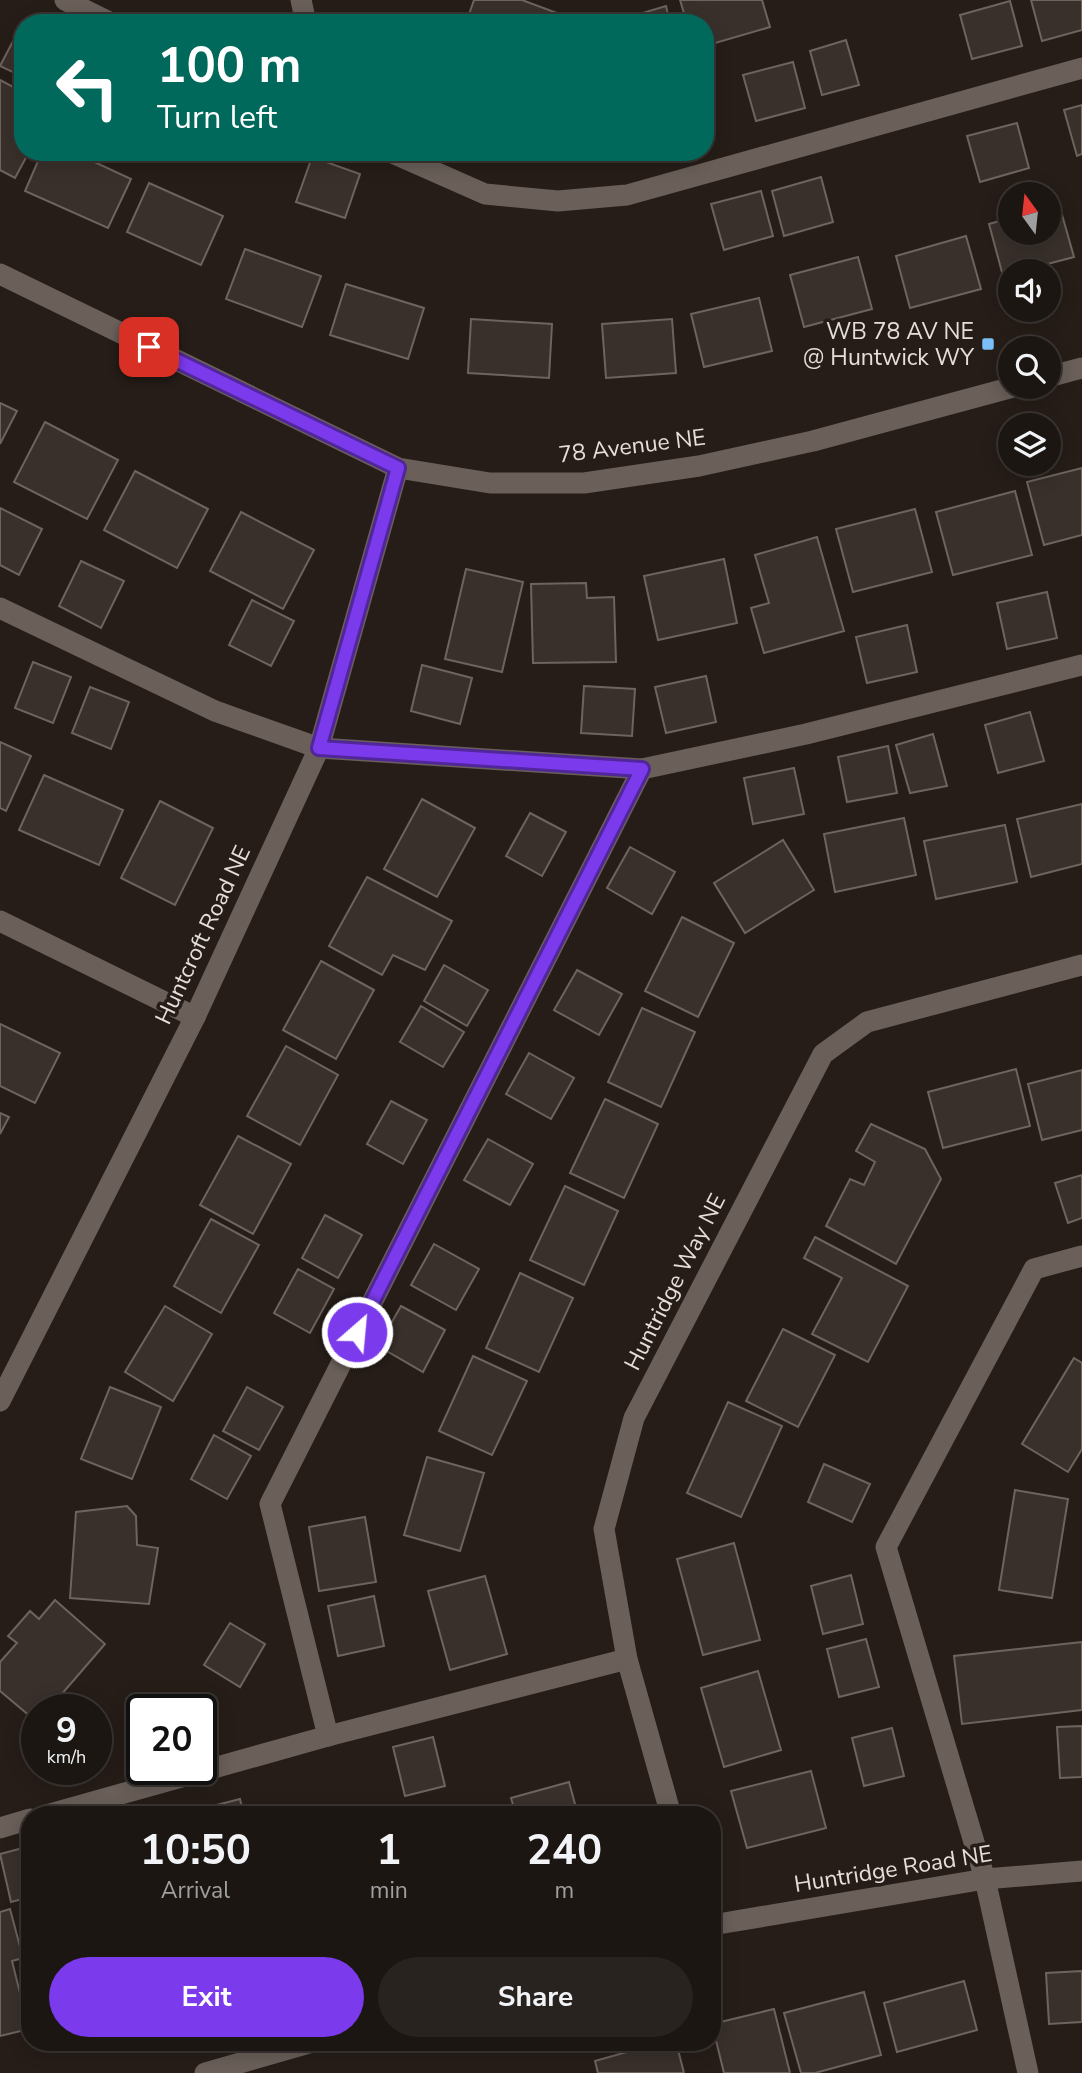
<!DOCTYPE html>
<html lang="en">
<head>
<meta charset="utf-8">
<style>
  :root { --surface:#1c1612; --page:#292320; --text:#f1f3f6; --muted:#a09f9f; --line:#3a3532; --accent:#7c3aed }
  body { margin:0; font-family:"Nunito Sans",sans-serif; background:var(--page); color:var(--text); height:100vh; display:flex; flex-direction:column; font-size:26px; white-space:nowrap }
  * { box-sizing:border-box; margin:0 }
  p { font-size:23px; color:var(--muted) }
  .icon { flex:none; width:38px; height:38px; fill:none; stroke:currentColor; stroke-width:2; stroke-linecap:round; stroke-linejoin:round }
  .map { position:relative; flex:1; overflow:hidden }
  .panel { position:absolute; left:21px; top:1806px; width:700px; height:245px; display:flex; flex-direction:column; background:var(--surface); border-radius:28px; box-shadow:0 4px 18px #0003,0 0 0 2px var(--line) }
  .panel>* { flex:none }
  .top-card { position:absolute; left:14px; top:14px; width:700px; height:147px; border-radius:28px; box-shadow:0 4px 18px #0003,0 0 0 2px var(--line); background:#00695c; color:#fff; overflow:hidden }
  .needle { width:46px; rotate:345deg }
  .fabs { position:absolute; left:998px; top:182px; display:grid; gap:14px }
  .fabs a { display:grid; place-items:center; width:63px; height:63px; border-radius:50%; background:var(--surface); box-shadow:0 4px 18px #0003,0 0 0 2px var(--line); font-size:35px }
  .speed { position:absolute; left:21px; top:1694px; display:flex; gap:14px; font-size:35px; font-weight:700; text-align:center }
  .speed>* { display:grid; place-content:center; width:91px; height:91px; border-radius:50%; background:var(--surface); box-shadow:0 4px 18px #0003,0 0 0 2px var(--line); line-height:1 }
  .speed small { font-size:18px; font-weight:400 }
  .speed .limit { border:4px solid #111; border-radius:10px; background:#fff; color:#111 }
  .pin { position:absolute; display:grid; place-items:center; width:60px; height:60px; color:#fff; margin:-30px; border-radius:14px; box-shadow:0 4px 10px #0006 }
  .me { position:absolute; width:77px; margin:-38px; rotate:27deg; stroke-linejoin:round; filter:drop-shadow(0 0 5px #0008) }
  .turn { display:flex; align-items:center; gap:24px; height:147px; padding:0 28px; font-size:32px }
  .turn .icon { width:91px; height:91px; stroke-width:2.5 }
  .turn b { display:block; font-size:49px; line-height:60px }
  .eta { display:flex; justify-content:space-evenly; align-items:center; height:119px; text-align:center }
  .eta b { font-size:42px; font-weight:700; line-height:49px }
  .button { display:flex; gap:14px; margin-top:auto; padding:14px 28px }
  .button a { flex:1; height:80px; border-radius:42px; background:var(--accent); color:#fff; font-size:28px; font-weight:700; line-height:80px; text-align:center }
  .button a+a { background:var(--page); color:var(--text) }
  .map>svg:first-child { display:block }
  .building { fill:#39302b; stroke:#6e635d; stroke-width:2 }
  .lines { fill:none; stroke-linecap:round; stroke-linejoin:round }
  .service { stroke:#6a5f59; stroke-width:21 }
  .minor { stroke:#6a5f59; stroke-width:21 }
  .route-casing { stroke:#51269a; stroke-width:18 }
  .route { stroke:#7c3aed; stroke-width:12 }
  .poi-dot { fill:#7abff8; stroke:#261d18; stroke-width:2.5 }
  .labels { text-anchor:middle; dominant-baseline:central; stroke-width:7; stroke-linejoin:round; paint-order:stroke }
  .poi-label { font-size:23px; fill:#e5dedb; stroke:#261d18; text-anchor:end }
  .street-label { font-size:23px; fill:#e5dedb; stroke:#261d18 }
</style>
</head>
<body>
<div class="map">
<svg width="1082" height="2073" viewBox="0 0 1082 2073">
  <rect width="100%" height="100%" fill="#261d18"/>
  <g class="building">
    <polygon points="474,0 522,0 576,20 575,23 466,23"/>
    <polygon points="680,0 762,0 770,27 705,46 705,23 687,23"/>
    <polygon points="1031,0 1082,0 1082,30 1042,41"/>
    <polygon points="1010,1 1022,46 972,59 960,15"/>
    <polygon points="666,6 670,23 609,23"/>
    <polygon points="22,24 23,24 23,77 0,66"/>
    <polygon points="846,40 859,85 822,95 810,51"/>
    <polygon points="793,62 805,108 756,121 743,75"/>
    <polygon points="0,80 23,92 23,152 29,152 15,178 0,170"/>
    <polygon points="1082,105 1082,154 1077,156 1064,110"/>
    <polygon points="1017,123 1029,168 980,182 967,136"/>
    <polygon points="42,152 73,152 131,179 108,228 25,191"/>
    <polygon points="197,152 221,152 218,159"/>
    <polygon points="312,157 360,174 345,218 296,202"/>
    <polygon points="821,177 833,222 784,236 772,191"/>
    <polygon points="149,183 223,216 201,265 127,232"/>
    <polygon points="761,191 773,236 724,250 711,204"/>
    <polygon points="1059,204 1074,257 1021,271 1010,271 1010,274 1003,276 989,224 1010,218 1010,233 1048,233 1048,207"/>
    <polygon points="966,236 981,289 910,308 896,256"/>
    <polygon points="245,249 321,276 302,327 226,299"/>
    <polygon points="858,257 872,309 804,327 790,275"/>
    <polygon points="346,284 424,308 408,359 330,335"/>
    <polygon points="759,298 772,351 704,367 691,314"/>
    <polygon points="471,319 552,324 549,378 468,373"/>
    <polygon points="672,319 676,373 606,378 602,324"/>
    <polygon points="0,403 17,411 0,444"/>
    <polygon points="45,422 118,460 87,519 14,482"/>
    <polygon points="1082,468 1082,535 1044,545 1027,482"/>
    <polygon points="135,471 208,509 177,568 104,530"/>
    <polygon points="1015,491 1032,555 953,575 936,512"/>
    <polygon points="0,508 42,529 19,575 0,565"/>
    <polygon points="915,509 932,572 853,592 836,529"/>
    <polygon points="241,512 314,550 283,609 210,571"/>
    <polygon points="817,537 844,631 764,653 751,608 769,603 755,555"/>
    <polygon points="724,559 737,623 658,640 644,576"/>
    <polygon points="81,561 124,581 101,628 59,606"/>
    <polygon points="466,569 523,582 502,672 445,659"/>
    <polygon points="586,583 587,598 614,597 616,662 533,663 531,584"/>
    <polygon points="1047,592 1057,638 1007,649 997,603"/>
    <polygon points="252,600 294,621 271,666 229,645"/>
    <polygon points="907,625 917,672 867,683 856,637"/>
    <polygon points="33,662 71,677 53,723 15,708"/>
    <polygon points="422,665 472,678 460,724 411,711"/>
    <polygon points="706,676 716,722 666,733 655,687"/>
    <polygon points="584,686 635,689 632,736 581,733"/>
    <polygon points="90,687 129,702 111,749 72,733"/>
    <polygon points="1030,712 1044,761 998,773 985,725"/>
    <polygon points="933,734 947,786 910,793 896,745"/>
    <polygon points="0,742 31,756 6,811 0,808"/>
    <polygon points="888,746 897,793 847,802 838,757"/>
    <polygon points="794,768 804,814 753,824 744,778"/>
    <polygon points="44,775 123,810 99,865 19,830"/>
    <polygon points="422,799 475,828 437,897 384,869"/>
    <polygon points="160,801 213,828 175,905 121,878"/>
    <polygon points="1082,804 1082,864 1031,877 1017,819"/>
    <polygon points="530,813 566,832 542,876 506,856"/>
    <polygon points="904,818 916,875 835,892 824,834"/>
    <polygon points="1005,825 1017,882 936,899 924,841"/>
    <polygon points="783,840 814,890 745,933 714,883"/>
    <polygon points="630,847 675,872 652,914 607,888"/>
    <polygon points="367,877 452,921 425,970 393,955 382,975 329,946"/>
    <polygon points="682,917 734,943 698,1017 645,991"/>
    <polygon points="321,961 374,990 336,1059 283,1030"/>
    <polygon points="444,965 488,990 467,1026 424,1001"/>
    <polygon points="577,970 622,994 599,1035 554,1010"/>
    <polygon points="421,1006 464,1032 443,1067 400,1042"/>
    <polygon points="642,1008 695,1032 661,1107 608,1082"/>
    <polygon points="0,1024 60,1053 35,1103 0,1086"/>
    <polygon points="286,1046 338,1075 300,1145 247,1116"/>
    <polygon points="529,1053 574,1078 551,1119 506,1094"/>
    <polygon points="1016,1069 1030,1126 943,1148 928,1092"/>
    <polygon points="1082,1070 1082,1130 1042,1140 1028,1084"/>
    <polygon points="605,1099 658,1124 624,1198 570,1173"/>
    <polygon points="391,1101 427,1120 403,1164 367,1144"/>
    <polygon points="0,1113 9,1117 0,1134"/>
    <polygon points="871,1124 925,1149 941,1179 896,1264 826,1226 850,1179 864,1185 875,1162 856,1151"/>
    <polygon points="238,1136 291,1164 253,1234 200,1205"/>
    <polygon points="488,1139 533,1164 510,1205 464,1180"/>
    <polygon points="1082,1175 1082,1218 1068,1223 1055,1183"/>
    <polygon points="565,1186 618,1211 584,1285 530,1260"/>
    <polygon points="325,1215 362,1235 338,1278 302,1258"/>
    <polygon points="211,1219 259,1245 221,1313 174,1286"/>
    <polygon points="815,1237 908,1286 868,1362 812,1334 842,1278 804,1258"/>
    <polygon points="434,1244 479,1269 456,1310 411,1285"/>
    <polygon points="298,1269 334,1289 310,1333 274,1313"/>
    <polygon points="520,1273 573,1298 539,1372 486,1348"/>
    <polygon points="165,1306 212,1334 173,1401 125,1372"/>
    <polygon points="401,1306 445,1330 423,1372 378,1346"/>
    <polygon points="783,1329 835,1355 798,1427 746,1401"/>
    <polygon points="473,1356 527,1381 492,1455 439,1431"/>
    <polygon points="1074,1358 1082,1363 1082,1449 1068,1472 1022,1444"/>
    <polygon points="110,1387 161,1407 132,1479 81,1459"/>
    <polygon points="247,1387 283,1407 259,1450 223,1431"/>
    <polygon points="728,1402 782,1426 741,1517 687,1493"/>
    <polygon points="214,1435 251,1456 227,1499 191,1479"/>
    <polygon points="427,1457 484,1473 460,1551 404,1535"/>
    <polygon points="824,1464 870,1484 852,1522 808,1502"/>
    <polygon points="1015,1490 1068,1499 1052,1598 999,1590"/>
    <polygon points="127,1506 136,1516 137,1545 158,1548 149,1604 70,1598 76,1512"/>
    <polygon points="365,1517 376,1582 319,1591 309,1527"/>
    <polygon points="734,1543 760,1640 703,1655 677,1559"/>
    <polygon points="851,1575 863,1624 823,1634 811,1586"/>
    <polygon points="485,1576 507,1654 450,1670 428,1591"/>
    <polygon points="374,1596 384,1646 338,1656 328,1606"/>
    <polygon points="55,1600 105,1644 48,1710 37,1710 37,1722 0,1691 0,1662 17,1643 8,1636 30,1611 39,1619"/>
    <polygon points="230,1623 265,1644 240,1687 204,1665"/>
    <polygon points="866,1639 879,1687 839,1697 827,1649"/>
    <polygon points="1082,1642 1082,1710 962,1724 954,1656"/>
    <polygon points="758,1671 781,1750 724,1767 701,1688"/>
    <polygon points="1082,1726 1082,1777 1060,1778 1057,1727"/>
    <polygon points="892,1728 904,1776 864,1786 852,1738"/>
    <polygon points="433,1737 445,1786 405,1796 393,1747"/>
    <polygon points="811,1771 826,1828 747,1848 731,1791"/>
    <polygon points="569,1782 578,1815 516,1815 511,1798"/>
    <polygon points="240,1799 244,1815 202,1815 201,1809"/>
    <polygon points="30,1846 30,1897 11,1902 0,1854"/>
    <polygon points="10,1909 23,1958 12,1961 29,2029 0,2036 0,1912"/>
    <polygon points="1082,1971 1082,2022 1049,2024 1046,1973"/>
    <polygon points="964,1981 977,2030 897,2052 884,2003"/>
    <polygon points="864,1992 881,2055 815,2073 801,2073 784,2013"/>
    <polygon points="774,2009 790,2073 724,2073 712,2024"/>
    <polygon points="662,2042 676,2042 684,2073 598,2073 595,2061"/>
  </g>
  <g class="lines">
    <g class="service">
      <polyline points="65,0 111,23"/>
      <polyline points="301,0 306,23"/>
      <polyline points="390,152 485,194 558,201 627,195 1082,68"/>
      <polyline points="0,608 215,711 319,748 642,769 806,734 1082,665"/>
      <polyline points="328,1736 270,1504 642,769"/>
      <polyline points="46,1815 328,1736 627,1659"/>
      <polyline points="0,1828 30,1819"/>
      <polyline points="1028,2073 985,1879 886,1547 1034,1269 1082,1256"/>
    </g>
    <g class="minor">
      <polyline points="0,274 398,468 490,483 584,483 699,466 813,441 1013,387"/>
      <polyline points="1048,377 1082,368"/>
      <polyline points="0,921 195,1017"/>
      <polyline points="0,1401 195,1017 319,748 398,468"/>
      <polyline points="671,1815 627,1659 604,1529 634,1418 823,1054 867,1022 1082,965"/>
      <polyline points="712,1925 985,1879 1082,1871"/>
      <polyline points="205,2073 313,2042"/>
    </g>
  </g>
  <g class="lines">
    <g class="route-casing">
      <polyline id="route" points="149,347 398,468 319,748 642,769 357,1332"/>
    </g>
    <use href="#route" class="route"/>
  </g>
  <rect class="poi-dot" x="981" y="337" width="14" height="14" rx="3.5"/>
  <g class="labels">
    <g class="poi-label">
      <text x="974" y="331">WB 78 AV NE<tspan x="974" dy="26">@ Huntwick WY</tspan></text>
    </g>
    <g class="street-label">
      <text transform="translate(632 446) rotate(-7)">78 Avenue NE</text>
      <text transform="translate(203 935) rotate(-65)">Huntcroft Road NE</text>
      <text transform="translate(675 1282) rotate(-63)">Huntridge Way NE</text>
      <text transform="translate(893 1869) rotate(-9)">Huntridge Road NE</text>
    </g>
  </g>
</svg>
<div class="fabs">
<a><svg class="needle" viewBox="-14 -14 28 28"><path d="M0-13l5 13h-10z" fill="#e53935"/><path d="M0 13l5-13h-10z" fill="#a09f9f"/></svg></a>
<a><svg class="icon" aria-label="sound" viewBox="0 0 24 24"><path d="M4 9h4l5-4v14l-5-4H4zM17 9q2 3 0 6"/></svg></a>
<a><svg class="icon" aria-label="search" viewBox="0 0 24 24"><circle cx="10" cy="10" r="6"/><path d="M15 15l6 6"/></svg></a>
<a><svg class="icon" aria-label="layers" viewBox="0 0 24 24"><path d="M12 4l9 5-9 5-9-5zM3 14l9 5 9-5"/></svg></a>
</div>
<div class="speed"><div>9<small>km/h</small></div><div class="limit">20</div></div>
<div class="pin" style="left:149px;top:347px;background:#d93025"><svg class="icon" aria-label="arrive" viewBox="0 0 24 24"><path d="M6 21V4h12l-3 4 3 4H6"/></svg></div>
<svg class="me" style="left:357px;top:1332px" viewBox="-20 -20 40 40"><circle r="17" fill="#7c3aed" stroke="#fff" stroke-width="3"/><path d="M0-11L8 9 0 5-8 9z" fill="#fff"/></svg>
<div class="top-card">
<div class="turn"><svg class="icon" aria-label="left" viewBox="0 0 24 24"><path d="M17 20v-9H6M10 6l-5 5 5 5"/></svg><div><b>100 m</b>Turn left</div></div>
</div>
<section class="panel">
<div class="eta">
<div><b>10:50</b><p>Arrival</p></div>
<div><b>1</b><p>min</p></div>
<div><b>240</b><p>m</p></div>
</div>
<div class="button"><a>Exit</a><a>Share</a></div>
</section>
</div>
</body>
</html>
